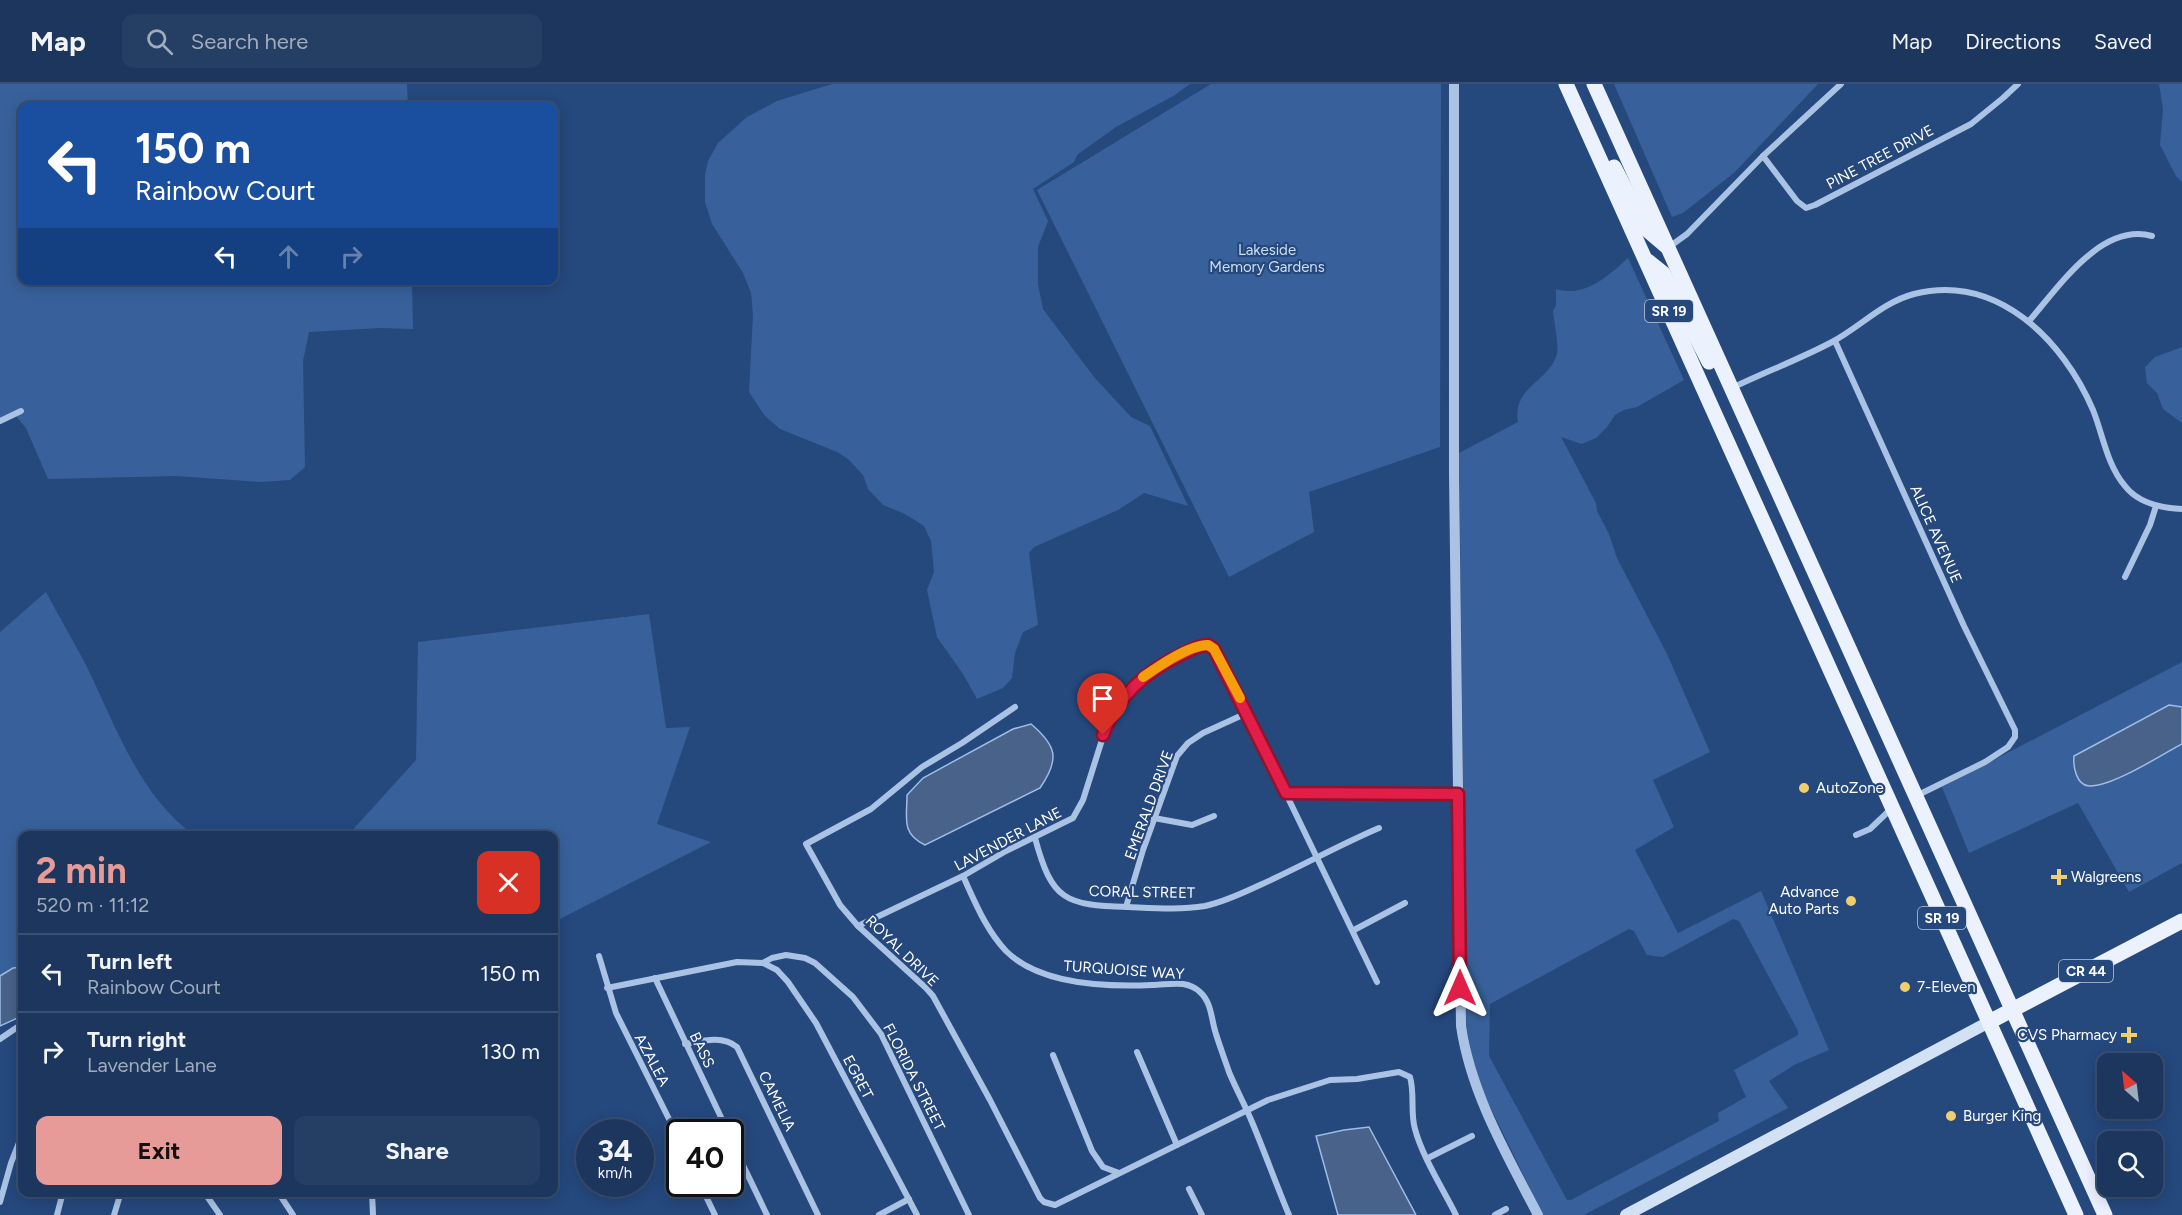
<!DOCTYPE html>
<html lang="en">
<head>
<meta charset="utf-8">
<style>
  :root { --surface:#1c365e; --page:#253e64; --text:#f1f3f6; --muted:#a0abbc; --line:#3a5073; --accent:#e69b98 }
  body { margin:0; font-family:Figtree,sans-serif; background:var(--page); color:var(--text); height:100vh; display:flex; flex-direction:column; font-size:22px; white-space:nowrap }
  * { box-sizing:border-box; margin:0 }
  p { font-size:20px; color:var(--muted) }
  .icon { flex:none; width:33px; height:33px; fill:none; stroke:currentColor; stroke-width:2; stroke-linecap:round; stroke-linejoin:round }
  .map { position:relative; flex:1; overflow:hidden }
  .panel { position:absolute; left:18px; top:747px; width:540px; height:366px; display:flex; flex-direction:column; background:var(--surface); border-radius:12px; box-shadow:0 3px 15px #0003,0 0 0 2px var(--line) }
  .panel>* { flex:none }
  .top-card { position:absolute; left:18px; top:18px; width:540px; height:183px; border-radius:12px; box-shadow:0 3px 15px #0003,0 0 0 2px var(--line); background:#1a4fa0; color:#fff; overflow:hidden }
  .needle { width:39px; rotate:332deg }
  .fabs { position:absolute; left:2097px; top:969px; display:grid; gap:12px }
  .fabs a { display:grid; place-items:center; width:66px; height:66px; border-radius:12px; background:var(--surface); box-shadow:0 3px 15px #0003,0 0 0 2px var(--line); font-size:30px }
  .speed { position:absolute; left:576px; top:1035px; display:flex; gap:12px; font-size:30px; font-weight:700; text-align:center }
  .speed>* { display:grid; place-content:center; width:78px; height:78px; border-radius:50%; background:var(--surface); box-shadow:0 3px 15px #0003,0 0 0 2px var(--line); line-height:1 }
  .speed small { font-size:15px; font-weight:400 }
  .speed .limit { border:3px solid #111; border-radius:9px; background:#fff; color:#111 }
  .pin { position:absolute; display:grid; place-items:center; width:51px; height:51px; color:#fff; margin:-62px -26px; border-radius:50% 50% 50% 0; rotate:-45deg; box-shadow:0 0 6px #0007 }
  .pin .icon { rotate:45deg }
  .me { position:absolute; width:66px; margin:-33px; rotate:0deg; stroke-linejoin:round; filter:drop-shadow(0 0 4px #0008) }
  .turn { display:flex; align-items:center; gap:21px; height:126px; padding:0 18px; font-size:27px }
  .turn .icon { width:78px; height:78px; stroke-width:2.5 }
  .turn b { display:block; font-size:42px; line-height:51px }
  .lanes { display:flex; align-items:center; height:57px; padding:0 18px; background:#0003; justify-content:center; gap:30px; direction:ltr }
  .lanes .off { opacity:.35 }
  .round { display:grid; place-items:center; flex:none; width:63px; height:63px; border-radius:12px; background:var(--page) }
  .head { display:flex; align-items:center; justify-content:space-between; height:102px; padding:0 18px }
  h1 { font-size:36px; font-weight:700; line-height:45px; color:var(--accent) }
  .action { display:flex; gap:12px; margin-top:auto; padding:12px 18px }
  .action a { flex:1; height:69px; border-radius:12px; background:var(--accent); color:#111; font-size:24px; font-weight:700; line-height:69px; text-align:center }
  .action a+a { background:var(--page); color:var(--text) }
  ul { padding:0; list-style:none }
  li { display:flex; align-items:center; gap:18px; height:78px; padding:0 18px; border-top:2px solid var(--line) }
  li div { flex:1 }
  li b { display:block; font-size:22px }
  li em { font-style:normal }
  header { display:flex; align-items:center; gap:36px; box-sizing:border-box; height:84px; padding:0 30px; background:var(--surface); border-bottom:2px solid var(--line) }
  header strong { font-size:28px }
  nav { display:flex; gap:33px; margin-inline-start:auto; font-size:21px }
  .search { width:420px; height:54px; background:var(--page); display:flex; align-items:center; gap:15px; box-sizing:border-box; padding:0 21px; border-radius:12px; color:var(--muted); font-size:22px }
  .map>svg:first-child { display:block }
  .green { fill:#38619b; fill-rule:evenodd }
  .water { fill:#486289; stroke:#9ebde6; stroke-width:1.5 }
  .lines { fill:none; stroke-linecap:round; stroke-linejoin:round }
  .minor { stroke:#aac3e5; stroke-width:6 }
  .tertiary { stroke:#aac3e5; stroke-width:10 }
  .secondary { stroke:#d3e1f5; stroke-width:12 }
  .primary { stroke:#ebf1fd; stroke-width:15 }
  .route-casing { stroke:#92132f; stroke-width:15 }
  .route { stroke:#e11d48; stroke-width:10 }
  .slow { stroke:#f59e0b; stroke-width:10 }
  .poi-dot { fill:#efce6e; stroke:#25487d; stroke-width:2 }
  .labels { text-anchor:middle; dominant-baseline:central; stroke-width:4.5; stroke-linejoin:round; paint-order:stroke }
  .shield { fill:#25487d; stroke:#bec8d8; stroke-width:1.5 }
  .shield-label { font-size:14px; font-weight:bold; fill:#fff }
  .street-label { font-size:15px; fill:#fff; stroke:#25487d }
  .park-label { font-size:15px; fill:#cdddf4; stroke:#25487d }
  .poi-label { font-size:15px; fill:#fff; stroke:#25487d; text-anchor:start }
</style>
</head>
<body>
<header>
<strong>Map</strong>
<div class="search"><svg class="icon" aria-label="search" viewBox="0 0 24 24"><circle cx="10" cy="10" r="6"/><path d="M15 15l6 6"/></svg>Search here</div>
<nav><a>Map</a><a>Directions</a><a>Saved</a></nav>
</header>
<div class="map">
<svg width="2182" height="1131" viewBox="0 0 2182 1131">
  <rect width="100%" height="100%" fill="#25487d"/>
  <g class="green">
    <polygon points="0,0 407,0 408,22 22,22 22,196 412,197 413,245 380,244 309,248 303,277 305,383 290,396 261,398 177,392 48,395 26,344 15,331 0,338"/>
    <polygon points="832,0 1190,0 1175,11 1116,43 1077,71 1074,78 1033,105 1048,137 1038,163 1038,200 1043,225 1094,293 1131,333 1150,342 1188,422 1144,409 1118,426 1034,463 1029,469 1038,541 1023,548 1015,569 1012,594 1003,604 977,615 963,590 937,553 927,506 934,488 931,457 924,442 905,430 883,421 868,405 863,391 848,375 837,368 780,345 764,331 749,308 753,231 751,209 743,189 712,140 705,118 705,90 708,77 718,59 747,33 777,17"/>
    <polygon points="1211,0 1441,0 1440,363 1309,408 1314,448 1229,493 1037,106"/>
    <polygon points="1614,0 1818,0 1735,88 1683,129 1672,133"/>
    <polygon points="2159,0 2182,0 2182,98 2176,92 2160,61 2163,25"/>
    <path d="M1628,174L1684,296L1637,323L1624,326L1615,331L1607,343L1596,354L1582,360L1561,353L1596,419L1597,427L1609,450L1617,474L1667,570L1710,668L1653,696L1674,743L1635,766L1678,849L1761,807L1829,966L1794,981L1769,997L1788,1024L1584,1131H1543L1482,1006L1474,981L1466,942L1459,369L1518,338C1512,303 1549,298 1557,270C1559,261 1554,238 1553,227L1556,221V205C1585,214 1608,192 1628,174ZM1733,835L1739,837L1798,947V951L1734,986L1746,1013L1718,1029L1719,1037L1571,1116H1567L1489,972L1490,920L1629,845L1634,847L1647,871L1663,873Z"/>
    <polygon points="2182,263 2182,339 2163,325 2157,309 2147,299 2145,283 2155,273"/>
    <path d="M46,508C59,532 73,557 86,581C115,640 139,712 194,751L22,752V883L13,884L0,892V548Z"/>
    <polygon points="649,530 666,644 690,643 657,740 711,758 554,838 554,752 348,751 416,676 418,558"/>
    <polygon points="2182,578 2182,623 2169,621 2074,672 2113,696 2182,660 2182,779 2129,808 2078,719 1969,769 1942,703"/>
  </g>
  <g class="water">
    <path d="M2169,621L2182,623V660C2161,671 2112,703 2089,702C2076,701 2073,682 2074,672Z"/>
    <path d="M1031,640C1057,662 1060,675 1040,704L925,761C901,749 907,735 907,711L923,694L1013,645Z"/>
    <polygon points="22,883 22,932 0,942 0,892 13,884"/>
    <polygon points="1369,1043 1416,1131 1338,1131 1316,1052 1344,1046"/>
  </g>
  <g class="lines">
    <g class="minor">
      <polyline points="1763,72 1797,117 1806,124 1815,121 1971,40 2003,14 2018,0"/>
      <polyline points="1669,163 1687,150 1763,72 1841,0"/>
      <path d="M2029,237C2058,204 2101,138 2152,152"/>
      <polyline points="1835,257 1964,542 2015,646 2015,653 2008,663 1985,678 1916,712"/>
      <path d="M1732,304C1765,288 1800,275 1832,258C1860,243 1883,218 1914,210C1997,189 2063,256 2093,326C2103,351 2107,381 2125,402C2138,419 2161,424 2182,425"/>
      <polyline points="0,337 21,327"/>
      <polyline points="2125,493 2150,441 2156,422"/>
      <path d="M1015,623L962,659L922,683L871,725L806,760L840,821L858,842L926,904L933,912L990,1016L1040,1114L1044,1118L1055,1121L1268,1016L1330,996L1357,995L1399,988L1410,993C1415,1010 1410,1028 1415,1045C1422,1072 1443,1105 1456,1131"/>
      <polyline points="1286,709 1458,710"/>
      <polyline points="1154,734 1192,741 1214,732"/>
      <polyline points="1856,751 1870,745 1892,724"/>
      <path d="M1035,754C1052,817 1065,821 1128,823C1153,824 1180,826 1205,822C1224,818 1243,809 1260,801C1300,783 1339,761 1379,744"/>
      <path d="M963,792C975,818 986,846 1006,867C1040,901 1107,903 1152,901C1169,901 1186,895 1200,908C1212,919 1211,935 1216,950C1220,963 1225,976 1229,988C1236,1005 1245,1021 1252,1038C1265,1069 1276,1100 1289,1131"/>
      <polyline points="1126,823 1143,766 1177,672 1188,659 1203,649 1247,629"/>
      <polyline points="858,842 963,792 1006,767 1073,734 1083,716 1107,640 1124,612 1146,592 1171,575 1196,563 1208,561 1214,565 1247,629 1377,898"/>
      <polyline points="1354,846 1405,819"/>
      <polyline points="599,872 616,929 680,1057"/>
      <polyline points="763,879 777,886 788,898 816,939 917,1131"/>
      <polyline points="655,894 728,1048"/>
      <polyline points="607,904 737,878 763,879 772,874 786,871 805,874 815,879 853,913 881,950 969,1131"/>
      <polyline points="0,955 22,940"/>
      <path d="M685,960C702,957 722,951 737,963L818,1131"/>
      <polyline points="1137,968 1177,1061"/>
      <polyline points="1053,971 1092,1067 1103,1083 1119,1089"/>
      <polyline points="730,1054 767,1131"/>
      <polyline points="1428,1074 1472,1052"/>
      <polyline points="700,1100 715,1131"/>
      <polyline points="1189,1105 1202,1131"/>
      <polyline points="204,1108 220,1131"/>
      <polyline points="278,1108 293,1131"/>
      <polyline points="372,1108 373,1131"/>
      <polyline points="0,1118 11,1079 22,1051"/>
      <polyline points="57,1131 63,1108"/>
      <polyline points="114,1131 121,1108"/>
      <polyline points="879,1131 909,1115"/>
      <polyline points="1495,1131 1506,1125"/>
    </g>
    <path class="tertiary" d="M1454,0V390L1461,942C1471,1010 1507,1071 1538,1131"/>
    <polyline class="secondary" points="1626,1131 1989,938"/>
    <g class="primary">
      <polyline points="1566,0 2076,1131"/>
      <polyline points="1594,0 2105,1131"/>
      <polyline points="1614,83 1646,145 1666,162"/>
      <polyline points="1648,177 1663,189 1709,278"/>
      <polyline points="1989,938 2182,837"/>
    </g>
  </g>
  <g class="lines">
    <g class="route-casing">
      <path id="route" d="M1103,651C1117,612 1145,588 1182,570C1191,566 1198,561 1208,561L1214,565L1286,709L1458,710L1460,904"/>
    </g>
    <use href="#route" class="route"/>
    <path class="slow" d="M1143,593C1159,582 1189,561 1208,561L1214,565L1240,614"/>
  </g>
  <g class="poi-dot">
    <circle cx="1804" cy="704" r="6"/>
    <path d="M2056 784h6v6h6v6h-6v6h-6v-6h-6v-6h6z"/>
    <circle cx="1851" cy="817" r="6"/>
    <circle cx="1905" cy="903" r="6"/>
    <path d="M2126 942h6v6h6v6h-6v6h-6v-6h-6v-6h6z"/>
    <circle cx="1951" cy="1032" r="6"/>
  </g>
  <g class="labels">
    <g class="shield">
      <rect x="1645" y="216" width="48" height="22" rx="4.5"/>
      <rect x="1918" y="823" width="48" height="22" rx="4.5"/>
      <rect x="2059" y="876" width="54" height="22" rx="4.5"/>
    </g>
    <g class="shield-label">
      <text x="1669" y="227">SR 19</text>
      <text x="1942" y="834">SR 19</text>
      <text x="2086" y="887">CR 44</text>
    </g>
    <g class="street-label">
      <text transform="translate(1880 73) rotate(-28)">PINE TREE DRIVE</text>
      <text transform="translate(1936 450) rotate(66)">ALICE AVENUE</text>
      <text transform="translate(1149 721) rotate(-70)">EMERALD DRIVE</text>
      <text transform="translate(1008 755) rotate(-28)">LAVENDER LANE</text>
      <text transform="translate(1142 808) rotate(1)">CORAL STREET</text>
      <text transform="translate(902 867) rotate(44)">ROYAL DRIVE</text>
      <text transform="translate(1124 886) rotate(4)">TURQUOISE WAY</text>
      <text transform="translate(702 966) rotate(64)">BASS</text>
      <text transform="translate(652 976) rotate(62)">AZALEA</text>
      <text transform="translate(858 993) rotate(62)">EGRET</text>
      <text transform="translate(914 993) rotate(63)">FLORIDA STREET</text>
      <text transform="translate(777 1017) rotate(64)">CAMELIA</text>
    </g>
    <g class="park-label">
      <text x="1267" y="166">Lakeside<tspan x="1267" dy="17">Memory Gardens</tspan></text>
    </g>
    <g class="poi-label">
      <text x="1816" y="704">AutoZone</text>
      <text x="2071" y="793">Walgreens</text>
      <text x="1839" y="808" text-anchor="end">Advance<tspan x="1839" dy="17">Auto Parts</tspan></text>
      <text x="1917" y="903">7-Eleven</text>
      <text x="2117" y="951" text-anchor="end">CVS Pharmacy</text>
      <text x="1963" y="1032">Burger King</text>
    </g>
  </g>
</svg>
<div class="fabs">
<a><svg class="needle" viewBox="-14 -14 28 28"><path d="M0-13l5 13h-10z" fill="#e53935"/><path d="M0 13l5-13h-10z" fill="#a0abbc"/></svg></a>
<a><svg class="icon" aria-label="search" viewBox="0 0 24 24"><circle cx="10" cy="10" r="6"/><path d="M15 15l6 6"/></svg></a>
</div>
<div class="speed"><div>34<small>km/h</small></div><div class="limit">40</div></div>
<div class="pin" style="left:1103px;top:651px;background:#d93025"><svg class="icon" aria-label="arrive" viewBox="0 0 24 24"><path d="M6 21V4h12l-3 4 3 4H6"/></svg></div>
<svg class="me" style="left:1460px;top:904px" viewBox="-20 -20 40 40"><path d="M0-17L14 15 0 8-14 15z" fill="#e11d48" stroke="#fff" stroke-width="4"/></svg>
<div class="top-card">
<div class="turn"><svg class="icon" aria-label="left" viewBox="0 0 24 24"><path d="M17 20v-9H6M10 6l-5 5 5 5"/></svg><div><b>150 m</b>Rainbow Court</div></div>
<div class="lanes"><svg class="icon" aria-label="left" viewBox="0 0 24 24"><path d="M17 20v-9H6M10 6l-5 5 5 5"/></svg><svg class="icon off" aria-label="ahead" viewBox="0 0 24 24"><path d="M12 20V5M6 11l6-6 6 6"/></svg><svg class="icon off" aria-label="right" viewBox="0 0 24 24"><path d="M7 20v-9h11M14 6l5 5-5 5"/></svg></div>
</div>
<section class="panel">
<div class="head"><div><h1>2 min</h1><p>520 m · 11:12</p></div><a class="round" style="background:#d93025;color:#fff"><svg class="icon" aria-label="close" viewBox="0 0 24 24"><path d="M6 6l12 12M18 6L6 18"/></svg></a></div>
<ul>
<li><svg class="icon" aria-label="left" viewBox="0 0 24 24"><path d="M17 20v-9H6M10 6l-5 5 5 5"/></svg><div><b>Turn left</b><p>Rainbow Court</p></div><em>150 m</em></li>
<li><svg class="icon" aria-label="right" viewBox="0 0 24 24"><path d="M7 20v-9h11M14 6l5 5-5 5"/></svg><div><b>Turn right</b><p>Lavender Lane</p></div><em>130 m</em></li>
</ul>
<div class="action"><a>Exit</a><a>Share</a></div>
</section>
</div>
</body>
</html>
